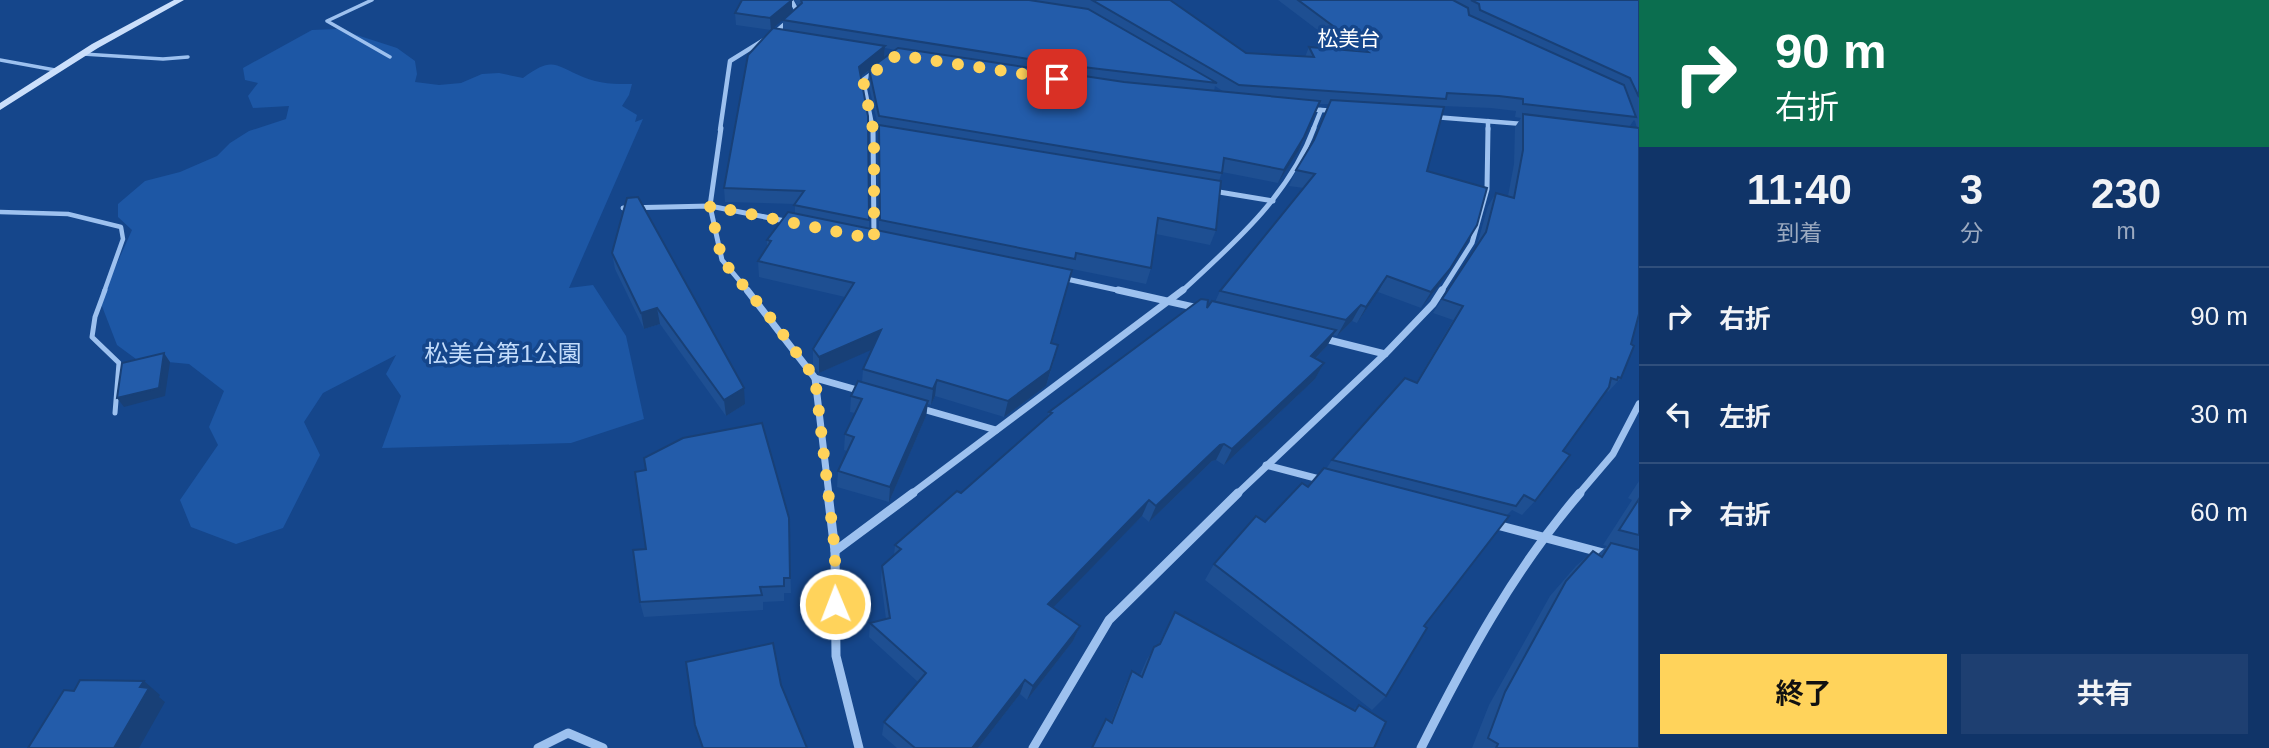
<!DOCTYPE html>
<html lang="ja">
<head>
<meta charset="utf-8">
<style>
  :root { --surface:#103468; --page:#1e3f71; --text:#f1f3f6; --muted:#9caac0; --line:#304f7c; --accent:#ffd35b }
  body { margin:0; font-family:Helvetica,"Noto Sans JP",sans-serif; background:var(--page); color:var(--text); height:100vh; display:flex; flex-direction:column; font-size:26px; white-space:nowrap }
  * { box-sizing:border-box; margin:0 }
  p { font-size:23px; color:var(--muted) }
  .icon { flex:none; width:38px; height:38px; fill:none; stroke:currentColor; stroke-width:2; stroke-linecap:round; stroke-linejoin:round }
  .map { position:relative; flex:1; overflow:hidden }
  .side { display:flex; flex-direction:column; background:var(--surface); width:630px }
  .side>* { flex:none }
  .banner { background:#0b6e4f; color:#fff; overflow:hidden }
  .pin { position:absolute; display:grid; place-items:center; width:60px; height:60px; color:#fff; margin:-30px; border-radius:14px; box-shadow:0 4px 10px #0006 }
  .me { position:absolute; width:77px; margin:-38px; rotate:359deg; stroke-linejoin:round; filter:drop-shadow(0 0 5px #0008) }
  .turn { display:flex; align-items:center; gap:24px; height:147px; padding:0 21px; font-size:32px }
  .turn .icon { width:91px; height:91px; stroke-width:2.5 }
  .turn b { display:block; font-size:49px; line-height:60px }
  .eta { display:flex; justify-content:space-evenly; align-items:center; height:119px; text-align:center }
  .eta b { font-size:42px; font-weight:700; line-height:49px }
  .button { display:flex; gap:14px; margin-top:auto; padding:14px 21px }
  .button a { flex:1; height:80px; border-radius:0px; background:var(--accent); color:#111; font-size:28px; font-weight:700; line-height:80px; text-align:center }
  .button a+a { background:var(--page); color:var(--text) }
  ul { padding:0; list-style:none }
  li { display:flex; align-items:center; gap:21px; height:98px; padding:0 21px; border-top:2px solid var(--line) }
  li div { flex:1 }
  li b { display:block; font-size:26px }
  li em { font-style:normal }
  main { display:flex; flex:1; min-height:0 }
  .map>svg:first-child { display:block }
  .green { fill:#1d57a5 }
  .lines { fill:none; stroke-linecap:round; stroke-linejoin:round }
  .lane-far2 { stroke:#9dc1ef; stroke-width:3.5 }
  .lane-far1 { stroke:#9dc1ef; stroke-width:4.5 }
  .lane { stroke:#9dc1ef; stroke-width:5 }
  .street-far3 { stroke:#9dc1ef; stroke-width:4.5 }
  .street-far2 { stroke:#9dc1ef; stroke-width:5 }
  .street-far1 { stroke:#9dc1ef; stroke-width:7 }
  .street { stroke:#9dc1ef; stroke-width:9 }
  .secondary { fill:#cbdffb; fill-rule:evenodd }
  .wall { fill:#1e4f92; fill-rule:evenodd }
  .shaded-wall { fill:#184077 }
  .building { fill:#235caa; stroke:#184077; stroke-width:2 }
  .route { stroke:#ffd35b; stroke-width:12; stroke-dasharray:0 21.6 }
  .labels { text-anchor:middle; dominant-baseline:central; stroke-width:7; stroke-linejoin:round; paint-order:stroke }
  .far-neighbourhood-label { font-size:21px; fill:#fff; stroke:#15468b }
  .park-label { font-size:24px; fill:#c3dcfb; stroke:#15468b }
</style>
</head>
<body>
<main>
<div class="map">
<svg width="1639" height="748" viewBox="0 0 1639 748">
  <rect width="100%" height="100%" fill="#15468b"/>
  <path class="green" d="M338,29L397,48L415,61L417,74L415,82L439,85L461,83L482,74L499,73L523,78C553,56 554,65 583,77C599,84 615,84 632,84L629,95L622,106L637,115L635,122L643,119L569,288L593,285L626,336L644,419L571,443L382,448L401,396L386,374L396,355L323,393L304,422L320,455L283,528L236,544L191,527L180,500L218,445L209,427L224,391L189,364L136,359L117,345L100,301L132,230L118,217V204L145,181L180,172L217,156L230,143L249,131L286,119L289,106L253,108L248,96L258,83L245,80L243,68L312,30Z"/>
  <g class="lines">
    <g class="lane-far2">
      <polyline points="372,0 327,21 390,57"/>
      <polyline points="83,54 163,59 188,57"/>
      <polyline points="0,60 55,70"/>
    </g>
    <polyline class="lane-far1" points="0,212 68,214 121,227 123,239 104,292"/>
    <polyline class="lane" points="105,290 95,317 92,337 119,363 115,413"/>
    <g class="street-far3">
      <polyline points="1308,109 1335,111"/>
      <polyline points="1434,117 1523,124"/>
      <polyline points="720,130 730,61 772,35 798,13 791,0"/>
      <polyline points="873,130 863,80 874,72"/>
      <polyline points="1313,130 1321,110"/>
      <polyline points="1488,130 1488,121"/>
    </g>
    <g class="street-far2">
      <polyline points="721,128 710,206 722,260 749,292"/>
      <polyline points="873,128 874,239"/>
      <polyline points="1213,191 1273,201"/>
      <polyline points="623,208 710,206 790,222"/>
      <polyline points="1062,278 1126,292"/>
      <path d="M1181,292C1233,244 1289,196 1314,128"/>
      <polyline points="1441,292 1472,243 1487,189 1488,128"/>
    </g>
    <g class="street-far1">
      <polyline points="747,290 815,378 829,495"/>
      <polyline points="1118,290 1198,308"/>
      <polyline points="1321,338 1385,354"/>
      <polyline points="815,378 861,391"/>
      <polyline points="919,408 996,430"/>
      <polyline points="1266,465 1323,480"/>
      <polyline points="910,495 1183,290"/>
      <polyline points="1236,495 1385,354 1433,304 1442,290"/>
      <polyline points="1578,495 1613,454 1639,404"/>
    </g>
    <g class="street">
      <polyline points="828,493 835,551 836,656 859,748"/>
      <polyline points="1493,524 1607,554"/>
      <polyline points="835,551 913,493"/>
      <polyline points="538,748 568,733 603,748"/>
      <polyline points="1033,748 1109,620 1238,493"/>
      <path d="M1421,748C1467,657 1513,571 1580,493"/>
    </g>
    <polygon class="secondary" points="174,0 184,0 98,48 0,110 0,103 92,44"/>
  </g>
  <g class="wall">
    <polygon points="792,0 771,30 736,25 735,13"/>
    <path d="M794,0H1170L1246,53L1305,57L1309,47L1344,50L1278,0H1639V314L1621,378L1608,392L1607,391L1603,395L1563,451L1535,501L1522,515L1512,510L1507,515L1424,626L1386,696L1372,710L1205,580L1214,564L1308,487L1326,469L1332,460L1416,383L1453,320L1433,313L1477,245L1488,206L1496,193L1508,196L1514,164L1515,127L1521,118L1515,117L1516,111L1491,108L1442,106L1427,171L1440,284L1421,308L1378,292L1357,323L1352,321L1337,336L1333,335L1327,346L1316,358L1324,363L1315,379L1224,465L1216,460L1212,461L1149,522L1142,516L1053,607L1080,626L1073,641L1027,700L1020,694L978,748H897L882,735L884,722L918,682L869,637L870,623L886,619L881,581L882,566L894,555L895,545L961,493L1047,418L1049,412L1215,302L1220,291L1304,188L1289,186L1296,170L1313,143L1329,104H1319L1299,150L1278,183L1222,172L1219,181L1216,230L1210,245L1156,234L1151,268L1146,284L1072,269L1052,343L1054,361L1046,386L1004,417L935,396L931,405L928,404L926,416L889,502L837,487L838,471L847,451L844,450L845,434L855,413L850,412L851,396L862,382L863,369L872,349L819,373L813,365V349L845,297L759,277L758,261L767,247V240L795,214V204L725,202L724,188L783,30V20L798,6ZM885,48L896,50L884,58ZM869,71L868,82L879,130V231L869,229V220L861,77ZM1215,86L1224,92L1214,91ZM1634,120L1635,121L1637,128L1629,127Z"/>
    <polygon points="612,253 745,404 726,416 660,324 644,329 615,269"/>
    <polygon points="1639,481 1639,748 1472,748 1489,705 1550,596 1576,566 1593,551 1598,554 1607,546 1603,545 1632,500 1628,498"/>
    <polygon points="789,518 791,593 784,593 784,601 763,602 763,610 644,617 640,602"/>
    <polygon points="1175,612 1353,710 1359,705 1386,722 1092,748 1111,722 1125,685 1132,671 1140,675 1146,661 1154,647 1158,645"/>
  </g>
  <g class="shaded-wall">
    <polygon points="792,0 792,12 771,30 770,18"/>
    <polygon points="885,46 884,58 858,79 859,67"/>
    <polygon points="1304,137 1299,150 1278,183 1284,170"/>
    <polygon points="1450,269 1440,284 1421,308 1431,292"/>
    <polygon points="1387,276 1378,292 1357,323 1366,307"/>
    <polygon points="1361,305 1352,321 1337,336 1346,320"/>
    <polygon points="657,308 660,324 644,329 641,313"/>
    <polygon points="881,330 880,346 819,373 819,357"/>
    <polygon points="1336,330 1327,346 1302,372 1311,356"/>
    <polygon points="1058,345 1046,386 1004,417 1008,401"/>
    <polygon points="164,353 170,362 165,396 124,407 117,398"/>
    <polygon points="1324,363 1315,379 1224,465 1232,449"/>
    <polygon points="937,380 935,396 931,405 933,389"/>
    <polygon points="744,388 745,404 726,416 724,400"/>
    <polygon points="928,401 926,416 889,502 890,487"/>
    <polygon points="1224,444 1216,460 1212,461 1149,522 1156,506 1220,445"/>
    <polygon points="1149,500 1142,516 1042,619 1048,604"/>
    <polygon points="1080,626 1073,641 1027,700 1033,686"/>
    <polygon points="1025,680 1020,694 978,748 972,748"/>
    <polygon points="144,681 160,695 159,697 165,702 139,748 114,748"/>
  </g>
  <g class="building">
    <polygon points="742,0 792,0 770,18 735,13"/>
    <polygon points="801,0 1029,0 1088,9 1217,83 1066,65 783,20 802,3"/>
    <polygon points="1092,0 1170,0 1246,53 1314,57 1309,47 1368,52 1298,0 1453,0 1468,8 1469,15 1624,85 1636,117 1523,104 1523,99 1499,96 1447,93 1446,99 1239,85"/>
    <polygon points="1471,0 1639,0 1639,97 1630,78 1480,10 1479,4"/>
    <polygon points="773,28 885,46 859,67 868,116 869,220 794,205 804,191 724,188 748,55"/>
    <polygon points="898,48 1124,82 1320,101 1304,137 1284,170 1224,158 1222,173 879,116 869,69"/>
    <polygon points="1331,100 1444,107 1427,171 1487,188 1477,225 1450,269 1431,292 1387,276 1366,307 1361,305 1346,320 1220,291 1315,174 1296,170 1314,140"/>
    <polygon points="1523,114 1639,128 1639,314 1631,344 1634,346 1621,378 1618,377 1617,380 1611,378 1609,387 1563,451 1570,455 1535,501 1524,495 1516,506 1332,460 1405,378 1417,383 1463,306 1442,299 1486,232 1496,193 1514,198 1523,150"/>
    <polygon points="879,125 1221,181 1216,230 1158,218 1151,268 1076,253 1075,259 880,220"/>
    <polygon points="638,197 744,388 724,400 657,308 641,313 612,253 627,198"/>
    <polygon points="788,212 1072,270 1051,343 1058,345 1050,370 1008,401 937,380 933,389 863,369 881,330 819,357 813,349 854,283 758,261 771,241 767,240"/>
    <polygon points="1201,299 1208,300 1207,308 1212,301 1336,330 1311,356 1324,363 1232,449 1224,444 1220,445 1156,506 1149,500 1048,604 1080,626 1033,686 1025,680 972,748 915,748 884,722 926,673 870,623 890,618 882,566 901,549 895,545 957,491 961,493 1052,413 1049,412"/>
    <polygon points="164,353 159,388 117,398 122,363"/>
    <polygon points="858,381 928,401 890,487 838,471 854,437 845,434 862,399 851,396"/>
    <polygon points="762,423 789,518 790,578 784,578 784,586 760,587 762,595 640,602 633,550 646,549 635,472 646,470 644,458 683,438"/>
    <polygon points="1324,468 1509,516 1424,626 1427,628 1386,696 1214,564 1256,516 1265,522 1302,483 1308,487"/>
    <polygon points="1639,499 1639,535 1619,530"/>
    <polygon points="1611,543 1639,550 1639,748 1496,748 1498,744 1488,738 1505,692 1566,581 1593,551 1602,557"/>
    <polygon points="1175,612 1355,711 1359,705 1386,722 1374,748 1092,748 1106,719 1112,723 1132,671 1142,677 1154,647 1160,644"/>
    <polygon points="773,643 781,685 807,748 703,748 695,725 686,662"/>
    <polygon points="80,680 144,681 140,687 149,688 114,748 28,748 64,690 74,691"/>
  </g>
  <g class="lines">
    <polyline class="route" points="835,604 835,551 815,378 774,322 722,260 710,206 874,239 874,134 863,80 897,55 1057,79"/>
  </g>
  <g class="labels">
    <g class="far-neighbourhood-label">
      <text x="1349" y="38">松美台</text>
    </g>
    <g class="park-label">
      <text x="503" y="353">松美台第1公園</text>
    </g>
  </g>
</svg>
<div class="pin" style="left:1057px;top:79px;background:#d93025"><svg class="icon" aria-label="arrive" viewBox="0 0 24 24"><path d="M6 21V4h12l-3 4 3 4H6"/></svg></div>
<svg class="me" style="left:835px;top:604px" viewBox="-20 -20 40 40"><circle r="17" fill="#ffd35b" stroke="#fff" stroke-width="3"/><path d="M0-11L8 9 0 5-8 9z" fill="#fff"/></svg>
</div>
<section class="side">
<div class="banner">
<div class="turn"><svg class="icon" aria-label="right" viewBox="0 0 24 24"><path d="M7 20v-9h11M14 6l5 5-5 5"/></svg><div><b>90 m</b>右折</div></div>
</div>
<div class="eta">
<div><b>11:40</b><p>到着</p></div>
<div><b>3</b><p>分</p></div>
<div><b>230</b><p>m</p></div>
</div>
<ul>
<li><svg class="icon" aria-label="right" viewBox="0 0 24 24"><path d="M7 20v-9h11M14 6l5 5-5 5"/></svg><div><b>右折</b></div><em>90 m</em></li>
<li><svg class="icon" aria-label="left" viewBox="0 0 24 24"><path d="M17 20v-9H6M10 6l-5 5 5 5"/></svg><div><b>左折</b></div><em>30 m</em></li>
<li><svg class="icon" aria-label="right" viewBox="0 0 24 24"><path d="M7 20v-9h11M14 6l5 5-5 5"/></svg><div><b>右折</b></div><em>60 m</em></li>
</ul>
<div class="button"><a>終了</a><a>共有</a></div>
</section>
</main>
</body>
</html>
